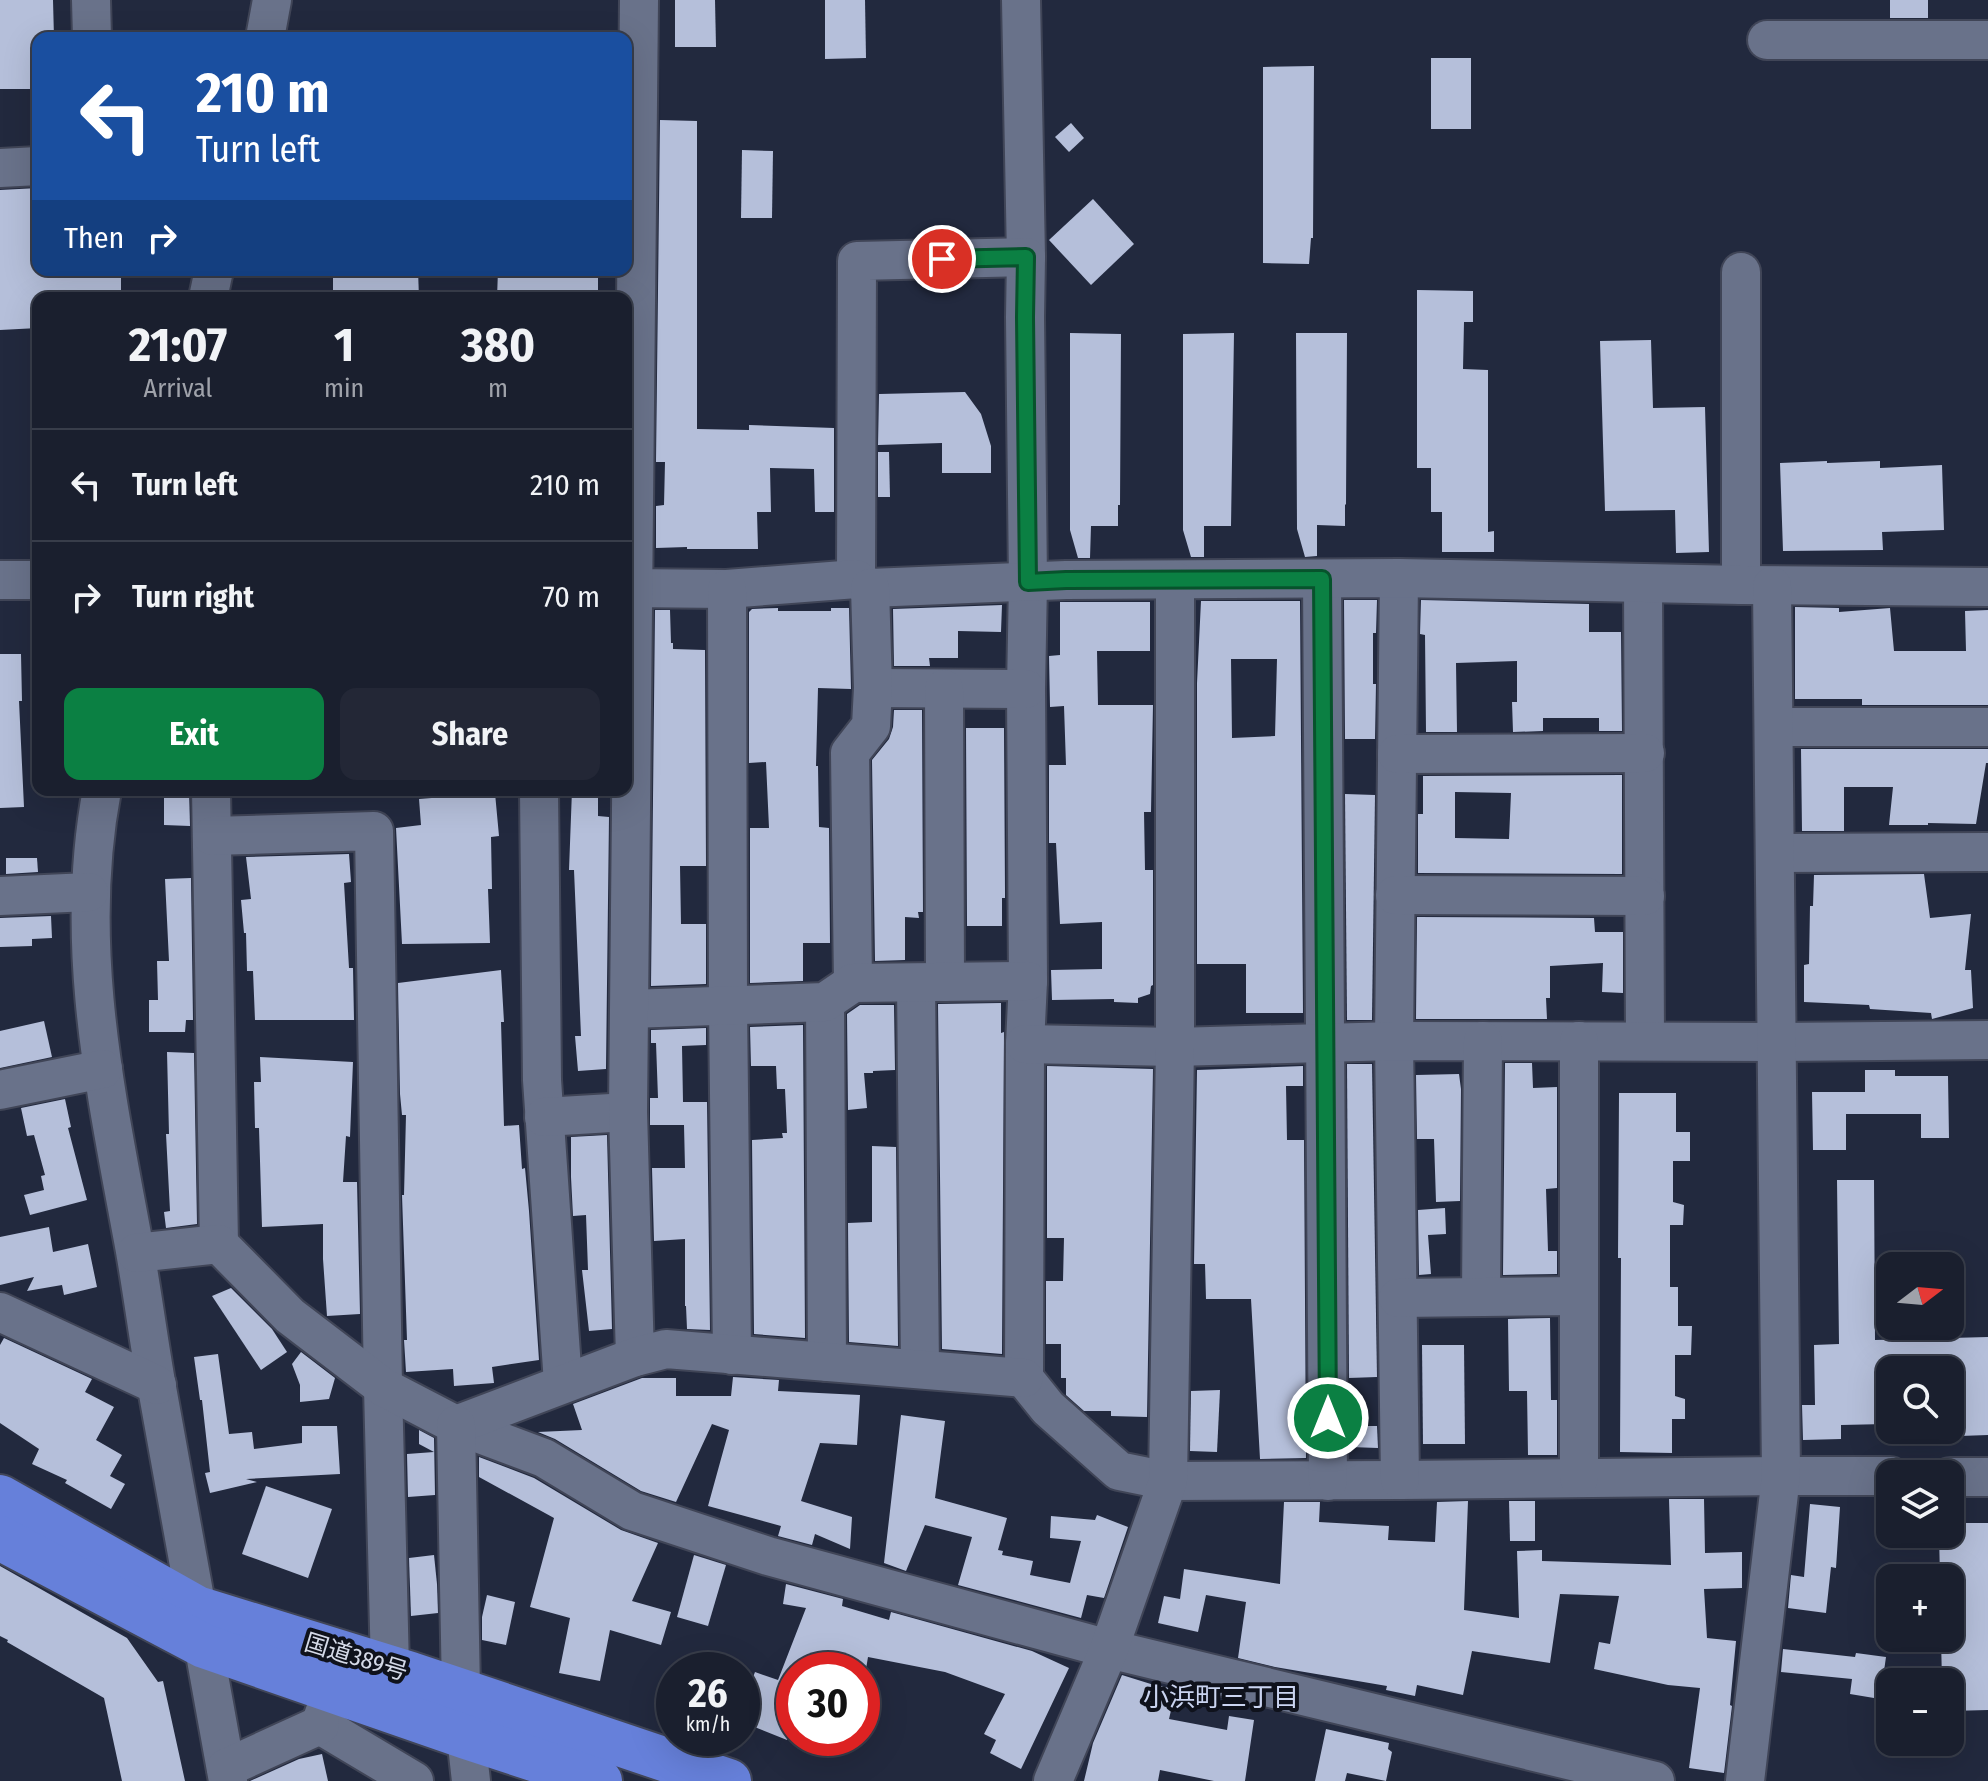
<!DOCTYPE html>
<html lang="en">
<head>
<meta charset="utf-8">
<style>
  :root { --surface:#1a1f2e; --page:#232736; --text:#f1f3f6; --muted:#9fa2aa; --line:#383d4a; --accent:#0b8043 }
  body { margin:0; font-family:"Fira Sans Condensed","Noto Sans JP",sans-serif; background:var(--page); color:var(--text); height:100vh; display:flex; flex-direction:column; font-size:30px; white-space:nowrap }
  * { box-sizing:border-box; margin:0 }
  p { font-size:26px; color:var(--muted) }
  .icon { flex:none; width:44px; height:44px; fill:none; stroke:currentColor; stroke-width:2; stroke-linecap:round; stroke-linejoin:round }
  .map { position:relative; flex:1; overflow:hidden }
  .sheet { position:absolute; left:32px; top:292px; width:600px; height:504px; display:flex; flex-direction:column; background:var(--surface); border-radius:16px; box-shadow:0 8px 32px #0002,0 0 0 2px var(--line) }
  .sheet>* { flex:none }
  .guide { position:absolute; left:32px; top:32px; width:600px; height:244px; border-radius:16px; box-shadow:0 8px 32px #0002,0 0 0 2px var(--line); background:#1a4fa0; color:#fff; overflow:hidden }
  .needle { width:52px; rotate:74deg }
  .fabs { position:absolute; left:1876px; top:1252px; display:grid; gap:16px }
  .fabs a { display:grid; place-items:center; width:88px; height:88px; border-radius:16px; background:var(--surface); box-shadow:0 8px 32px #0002,0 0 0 2px var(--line); font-size:40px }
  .speed { position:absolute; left:656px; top:1652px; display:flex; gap:16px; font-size:40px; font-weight:700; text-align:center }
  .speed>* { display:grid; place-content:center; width:104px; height:104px; border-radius:50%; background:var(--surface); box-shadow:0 8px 32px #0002,0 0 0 2px var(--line); line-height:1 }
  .speed small { font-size:20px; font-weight:400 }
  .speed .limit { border:12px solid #d22; background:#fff; color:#111 }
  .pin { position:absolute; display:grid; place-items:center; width:68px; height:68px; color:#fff; margin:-34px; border:4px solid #fff; border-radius:50%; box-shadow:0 2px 8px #0007 }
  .me { position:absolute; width:88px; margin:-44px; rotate:0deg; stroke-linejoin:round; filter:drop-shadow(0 0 6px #0008) }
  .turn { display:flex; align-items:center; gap:28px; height:168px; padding:0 32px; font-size:36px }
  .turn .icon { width:104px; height:104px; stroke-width:2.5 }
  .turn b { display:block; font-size:56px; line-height:68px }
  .then { display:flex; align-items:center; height:76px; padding:0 32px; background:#0003; gap:16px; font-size:30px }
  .eta { display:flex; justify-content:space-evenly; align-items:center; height:136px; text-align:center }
  .eta b { font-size:48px; font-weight:700; line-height:56px }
  .cta { display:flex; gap:16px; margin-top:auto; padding:16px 32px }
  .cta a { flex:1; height:92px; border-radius:16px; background:var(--accent); color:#fff; font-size:32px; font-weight:700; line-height:92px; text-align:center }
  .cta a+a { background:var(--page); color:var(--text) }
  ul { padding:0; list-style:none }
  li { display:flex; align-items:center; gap:24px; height:112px; padding:0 32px; border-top:2px solid var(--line) }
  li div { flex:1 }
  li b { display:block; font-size:30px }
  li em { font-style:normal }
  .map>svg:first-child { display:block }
  .building { fill:#b5bfda; fill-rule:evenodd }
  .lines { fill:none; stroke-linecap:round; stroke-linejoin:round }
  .minor-casing { stroke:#404557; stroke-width:42 }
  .highway-casing { stroke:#404557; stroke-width:48 }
  .minor { stroke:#69728a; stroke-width:38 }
  .highway { stroke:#6680da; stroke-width:44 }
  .route-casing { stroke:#07532c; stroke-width:20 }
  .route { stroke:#0b8043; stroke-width:14 }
  .labels { text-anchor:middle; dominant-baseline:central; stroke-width:8; stroke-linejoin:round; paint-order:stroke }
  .street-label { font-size:24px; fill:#d5dae8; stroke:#0f121c }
  .neighbourhood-label { font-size:26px; fill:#cad4f0; stroke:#0f121c }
</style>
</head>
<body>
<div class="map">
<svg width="1988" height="1781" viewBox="0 0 1988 1781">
  <rect width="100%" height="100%" fill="#22293e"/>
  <g class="building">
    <polygon points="0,0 53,0 54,38 38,38 38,89 0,89"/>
    <polygon points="675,0 715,0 716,47 675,47"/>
    <polygon points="825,0 865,0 866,58 825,59"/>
    <rect x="1890" y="0" width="38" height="18"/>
    <rect x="1431" y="58" width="40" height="71"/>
    <polygon points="1314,66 1313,238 1311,238 1309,264 1263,263 1263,67"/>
    <polygon points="660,120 697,121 697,429 749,430 749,425 834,428 834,512 815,512 814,469 770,468 771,512 757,512 758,549 687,549 687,547 656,548 656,506 664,505 665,462 656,462"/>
    <polygon points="1071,123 1084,138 1069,152 1055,137"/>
    <polygon points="742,150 773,151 772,218 741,218"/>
    <polygon points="38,188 38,270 121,270 121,298 38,298 38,328 0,330 0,190"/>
    <polygon points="1093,199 1134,244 1091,285 1049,240"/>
    <polygon points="374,270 418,270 419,298 333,298 333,276"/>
    <polygon points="498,270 598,270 598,294 537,292 537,298 497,298"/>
    <polygon points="1417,290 1473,291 1473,322 1464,322 1463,369 1488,370 1488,532 1494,531 1494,552 1442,552 1442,512 1431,512 1431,468 1417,468"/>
    <polygon points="1070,333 1121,334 1120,505 1118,505 1118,526 1091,526 1090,558 1078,558 1070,530"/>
    <polygon points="1234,333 1231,526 1204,526 1204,557 1191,557 1183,530 1183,334"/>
    <polygon points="1296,333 1347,333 1346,504 1345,505 1345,526 1317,525 1317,556 1305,557 1297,529"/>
    <polygon points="1651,340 1653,408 1705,407 1709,552 1676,553 1675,510 1605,511 1600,341"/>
    <polygon points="965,392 981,414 991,446 991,473 942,473 942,443 878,445 879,394"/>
    <polygon points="878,452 889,452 890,497 878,497"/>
    <polygon points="1827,461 1827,463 1880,461 1880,468 1942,465 1944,530 1882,532 1883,550 1783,551 1780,463"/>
    <polygon points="1344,600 1377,600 1376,633 1373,633 1373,684 1376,684 1375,739 1345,739"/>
    <polygon points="1421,600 1589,604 1589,632 1621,632 1622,731 1599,731 1599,718 1543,718 1543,731 1513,732 1512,702 1517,702 1517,661 1456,663 1457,732 1426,732 1425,635 1420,634"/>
    <path d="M1201,601H1300L1303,1013H1246V964H1197V683ZM1231,659H1277L1275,736L1232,738Z"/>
    <polygon points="1060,602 1150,602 1150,651 1097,651 1098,705 1153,705 1151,812 1144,812 1145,870 1153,870 1153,985 1151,986 1150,994 1138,998 1138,1003 1114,1002 1114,999 1052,1000 1051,970 1102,969 1102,922 1060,924 1056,843 1049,843 1049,765 1066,765 1064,706 1050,707 1049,656 1060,655"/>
    <polygon points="1002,605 1001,632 958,631 958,658 929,658 930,666 894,666 893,609"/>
    <polygon points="1795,607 1839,608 1839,612 1890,608 1894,651 1966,651 1965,611 1988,610 1988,705 1862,705 1862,699 1795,699"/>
    <polygon points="778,608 778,611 831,611 831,608 849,608 851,689 818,688 816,766 818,766 819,827 829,828 830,943 803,943 803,981 750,983 750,828 769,828 766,762 749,763 749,612 752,609"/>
    <polygon points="655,610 670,610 671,643 673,643 673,649 705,650 706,866 680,866 681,924 706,924 706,984 651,986"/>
    <polygon points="0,654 21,654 22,701 19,701 24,807 0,808"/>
    <polygon points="894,710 922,710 923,912 918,912 919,918 905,917 905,960 875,961 872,760 889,739 893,727"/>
    <polygon points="966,728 1004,728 1005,893 1005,898 1002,898 1002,926 967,926"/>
    <polygon points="1801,749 1988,749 1988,763 1986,763 1976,824 1928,823 1928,825 1889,825 1893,787 1844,787 1844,831 1802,831"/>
    <path d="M1622,775V874L1418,873V814H1423V776ZM1455,792L1511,793L1509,839L1455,838Z"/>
    <polygon points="164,790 189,790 190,826 164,825"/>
    <polygon points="572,790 598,790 598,816 609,817 606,1069 578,1071 575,1036 581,1036 574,870 569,870"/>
    <polygon points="495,793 499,836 491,837 492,889 488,889 490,943 402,944 396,828 421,825 419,799"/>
    <polygon points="1345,794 1375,795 1372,1020 1347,1020"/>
    <polygon points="349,854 351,882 344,883 349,968 353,968 354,1020 255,1020 253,971 247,971 246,933 244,933 241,900 251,899 246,857"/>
    <polygon points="6,858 37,858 38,872 6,874"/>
    <polygon points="1924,874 1930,918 1971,914 1965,970 1971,970 1973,1008 1932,1019 1931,1013 1870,1009 1869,1005 1804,1002 1804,965 1809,964 1810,906 1813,906 1814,875"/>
    <polygon points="191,878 193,1020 186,1020 185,1032 149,1032 149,1000 158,1000 157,961 169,961 165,879"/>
    <polygon points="51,916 52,938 32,939 32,946 0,947 0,918"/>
    <polygon points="1417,917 1594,918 1595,932 1623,932 1623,993 1602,992 1603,963 1550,966 1550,998 1546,998 1547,1019 1416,1019"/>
    <polygon points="501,970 504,1022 501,1022 504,1126 519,1125 522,1169 525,1168 529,1211 539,1360 492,1367 494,1383 454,1386 453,1369 406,1372 404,1340 407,1340 402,1195 404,1195 406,1115 402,1115 400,1094 398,983"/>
    <polygon points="1001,1003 1001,1033 1004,1032 1002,1354 942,1349 938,1004"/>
    <polygon points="860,1005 894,1005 895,1070 873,1071 873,1073 864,1073 867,1108 848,1110 847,1014"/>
    <polygon points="44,1021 52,1057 0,1068 0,1031"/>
    <polygon points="803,1025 805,1338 754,1334 752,1140 783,1138 782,1133 787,1133 785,1089 777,1089 776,1066 751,1066 750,1027"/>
    <polygon points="706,1028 706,1045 682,1046 683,1102 707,1102 710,1330 687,1329 686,1306 685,1306 685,1239 654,1241 652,1168 685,1168 684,1125 650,1125 650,1098 658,1098 656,1043 651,1043 651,1030"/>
    <polygon points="167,1052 194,1053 197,1224 166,1228 164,1212 170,1211 166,1134 169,1134"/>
    <polygon points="260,1057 353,1062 350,1137 346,1136 343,1182 357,1182 360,1314 327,1316 323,1259 323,1224 262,1227 259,1128 255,1128 254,1082 261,1082"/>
    <polygon points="1505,1063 1532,1063 1533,1088 1557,1087 1557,1188 1546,1189 1548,1251 1557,1251 1557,1274 1503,1275"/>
    <polygon points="1347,1064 1372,1064 1377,1377 1349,1378"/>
    <polygon points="1047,1066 1153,1069 1147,1417 1111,1416 1111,1411 1084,1411 1066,1395 1066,1378 1061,1378 1061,1344 1046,1344 1046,1281 1063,1281 1064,1238 1047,1238"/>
    <polygon points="1303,1066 1303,1086 1286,1086 1287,1140 1304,1140 1306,1458 1260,1459 1251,1299 1206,1299 1205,1264 1194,1264 1197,1070"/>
    <polygon points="1865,1070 1895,1070 1895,1076 1948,1076 1949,1138 1921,1138 1921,1114 1846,1114 1846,1150 1813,1150 1812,1092 1865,1092"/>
    <polygon points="1459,1074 1461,1089 1460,1201 1436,1202 1434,1139 1417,1139 1416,1075"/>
    <polygon points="1619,1093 1676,1093 1676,1132 1690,1132 1690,1161 1673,1161 1673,1202 1684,1205 1683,1225 1670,1225 1670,1287 1678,1287 1678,1326 1692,1326 1691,1355 1675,1355 1675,1396 1685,1399 1685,1419 1672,1419 1672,1453 1620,1452 1621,1258 1618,1258"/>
    <polygon points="65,1099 71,1127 68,1128 87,1200 30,1215 24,1195 44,1190 41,1176 45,1175 34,1135 27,1136 21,1108"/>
    <polygon points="607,1135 612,1329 589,1331 582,1270 588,1270 586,1215 573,1216 571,1177 571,1137"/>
    <polygon points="872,1146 896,1147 898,1346 849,1342 848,1223 872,1222"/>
    <polygon points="1837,1180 1874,1180 1875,1340 1988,1337 1988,1435 1960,1436 1960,1433 1950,1434 1950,1370 1886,1370 1886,1424 1841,1425 1841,1439 1803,1440 1802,1405 1815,1405 1814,1345 1839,1344"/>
    <polygon points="1445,1208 1446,1234 1428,1235 1431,1274 1419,1275 1418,1210"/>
    <polygon points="49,1227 53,1252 88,1244 97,1287 64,1295 62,1285 27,1291 34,1277 0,1285 0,1237"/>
    <polygon points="231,1288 272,1329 287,1352 261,1370 212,1296"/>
    <polygon points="1550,1318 1551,1400 1557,1400 1557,1455 1528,1455 1527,1391 1509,1391 1508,1319"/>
    <polygon points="4,1338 92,1379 85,1392 114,1407 96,1440 122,1455 110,1476 125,1484 111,1509 65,1483 67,1480 32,1464 39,1449 0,1423 0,1345"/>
    <polygon points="1422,1345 1464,1345 1465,1444 1423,1444"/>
    <polygon points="301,1352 335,1378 329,1399 300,1402 300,1385 292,1364"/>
    <polygon points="218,1354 229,1434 252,1432 254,1449 302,1443 302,1426 337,1426 340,1474 246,1479 257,1482 210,1493 205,1473 210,1472 202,1400 200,1400 194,1357"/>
    <polygon points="733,1377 779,1380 778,1391 860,1395 857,1445 820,1443 801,1501 852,1517 850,1549 815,1534 812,1545 778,1536 781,1526 708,1506 729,1430 712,1424 676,1502 641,1491 555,1439 538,1432 582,1430 573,1404 642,1378 676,1378 676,1396 731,1396"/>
    <polygon points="1220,1390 1217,1452 1190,1451 1191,1391"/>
    <polygon points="901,1415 945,1421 935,1498 1007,1518 998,1550 1003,1551 1002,1555 1033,1561 1030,1575 1070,1583 1081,1541 1050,1538 1051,1516 1095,1520 1097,1515 1128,1527 1104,1598 1087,1595 1081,1618 958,1585 972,1537 925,1525 906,1571 884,1563"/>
    <polygon points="1350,1426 1377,1426 1378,1448 1350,1447"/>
    <polygon points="419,1430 434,1438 435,1495 408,1497 407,1454 434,1452 419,1444"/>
    <polygon points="479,1457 534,1478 621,1530 658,1543 632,1601 671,1612 661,1645 610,1630 600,1681 559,1673 570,1618 530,1607 554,1518 479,1477"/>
    <polygon points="266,1486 332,1509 308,1578 242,1554"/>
    <polygon points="1669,1499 1704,1499 1705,1553 1742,1552 1742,1588 1704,1589 1707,1638 1736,1641 1730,1705 1732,1706 1724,1773 1689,1768 1700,1688 1668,1685 1594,1669 1599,1642 1610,1644 1619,1596 1560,1594 1550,1663 1472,1651 1463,1695 1417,1685 1415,1696 1386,1690 1387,1686 1275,1667 1238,1658 1246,1602 1206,1595 1198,1632 1158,1623 1164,1596 1180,1599 1184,1569 1280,1584 1284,1502 1320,1502 1319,1522 1389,1526 1388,1540 1435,1542 1437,1502 1468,1501 1464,1610 1519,1618 1517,1551 1542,1550 1542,1561 1671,1565"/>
    <polygon points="1509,1501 1535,1501 1535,1541 1510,1541"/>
    <polygon points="1810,1504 1840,1507 1836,1568 1831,1567 1826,1613 1788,1608 1791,1575 1804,1577"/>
    <polygon points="1950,1523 1988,1523 1988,1710 1950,1711 1950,1682 1942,1682 1941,1638 1950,1638 1950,1578 1940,1578 1939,1534 1950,1534"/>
    <polygon points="434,1555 437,1584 438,1613 411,1616 409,1558"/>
    <polygon points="694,1555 726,1565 708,1626 677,1617"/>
    <polygon points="0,1566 127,1638 158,1682 163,1681 185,1781 122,1781 104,1698 7,1642 8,1640 0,1636"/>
    <polygon points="786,1584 843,1599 842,1606 889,1620 891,1612 1032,1651 1069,1668 1021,1769 990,1753 996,1740 984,1734 1005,1694 945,1672 868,1657 866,1669 817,1654 811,1670 794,1670 794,1722 787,1740 742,1722 742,1706 755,1672 778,1680 806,1608 783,1604"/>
    <polygon points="487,1595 515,1602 506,1645 482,1640 482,1617"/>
    <polygon points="1783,1649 1855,1657 1856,1653 1886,1657 1880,1699 1850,1694 1852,1679 1781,1672"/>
    <polygon points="1122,1675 1154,1685 1176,1689 1169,1719 1227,1730 1229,1716 1254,1720 1245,1781 1214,1781 1160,1770 1158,1781 1084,1781 1093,1743"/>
    <polygon points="1326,1729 1389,1743 1388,1749 1392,1752 1386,1781 1347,1773 1345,1781 1315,1781"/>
    <polygon points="322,1754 328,1781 250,1781 299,1759"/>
  </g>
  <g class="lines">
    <g class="minor-casing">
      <g id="minor">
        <polyline points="91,0 92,38"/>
        <polyline points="1021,0 1026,257 1025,317 1028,582 1026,689 1028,981 1025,1044 1024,1378 1048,1408 1119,1471 1168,1481 1400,1480 1781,1476 1890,1476"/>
        <polyline points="265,38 272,0"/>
        <polyline points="1767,40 1988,40"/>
        <polyline points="0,168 38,166"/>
        <polyline points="208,298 214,270"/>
        <polyline points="1399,578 1394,1041 1400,1480"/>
        <polyline points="856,579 857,261 1026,257"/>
        <polyline points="1322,579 1328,1481"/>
        <polyline points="0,580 38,580"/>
        <polyline points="1643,583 1645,1041"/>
        <polyline points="1741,585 1741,272"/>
        <polyline points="626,588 727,589 856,579 870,588 1066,580 1399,578 1741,585 1988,587"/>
        <polyline points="727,589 728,1006 732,1355"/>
        <polyline points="873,688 1026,689"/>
        <polyline points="944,689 945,982"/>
        <polyline points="1774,727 1988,727"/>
        <polyline points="1397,754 1645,753"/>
        <path d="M102,790C72,946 107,1098 135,1251C143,1297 149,1343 157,1388C181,1519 205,1650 228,1781"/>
        <polyline points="211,790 219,1244"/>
        <polyline points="539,790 542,1080 563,1383"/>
        <polyline points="212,836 374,831 383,1387 390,1668"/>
        <polyline points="1775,853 1988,852"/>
        <polyline points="1395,895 1645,896"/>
        <polyline points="0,896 89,892"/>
        <polyline points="853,983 850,753 871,726 873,688 870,588"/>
        <polyline points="916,983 920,1369"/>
        <polyline points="825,1002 827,1362"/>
        <polyline points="630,1009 825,1002 853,983 1028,981"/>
        <polyline points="1025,1044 1175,1047 1394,1041 1778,1042 1988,1040"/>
        <polyline points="0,1090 103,1069"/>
        <polyline points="544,1117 628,1112"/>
        <polyline points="136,1253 219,1244 290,1316 383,1387 456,1425 544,1458 632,1511 768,1556 1109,1649 1655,1781"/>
        <polyline points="1481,1297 1483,1041"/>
        <polyline points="1398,1298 1579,1296"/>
        <polyline points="0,1312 157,1385"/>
        <polyline points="635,1357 628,1112 639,0"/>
        <polyline points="456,1425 635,1357 666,1349 1024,1378"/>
        <polyline points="456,1425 461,1691 471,1781"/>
        <polyline points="1950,1477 1988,1477"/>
        <polyline points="1579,1478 1579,1041"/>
        <polyline points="332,1691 320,1725 414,1781"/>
        <polyline points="226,1768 320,1725"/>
        <polyline points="1053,1781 1109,1649 1168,1481 1175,1047 1175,581"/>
        <polyline points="1745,1781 1781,1476 1772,586"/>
      </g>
    </g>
    <g class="highway-casing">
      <g id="highway">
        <polyline points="0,1497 197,1608 411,1674 729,1781"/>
        <polyline points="0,1538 204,1646 466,1737 600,1781"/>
      </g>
    </g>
    <use href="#minor" class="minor"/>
    <use href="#highway" class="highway"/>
  </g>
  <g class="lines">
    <g class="route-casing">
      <polyline id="route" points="942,259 1026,257 1025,317 1028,582 1066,580 1322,579 1328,1418"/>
    </g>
    <use href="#route" class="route"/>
  </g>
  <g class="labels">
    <g class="street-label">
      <text transform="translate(356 1657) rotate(17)">国道389号</text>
    </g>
    <g class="neighbourhood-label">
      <text x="1221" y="1697">小浜町三丁目</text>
    </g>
  </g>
</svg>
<div class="fabs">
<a><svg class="needle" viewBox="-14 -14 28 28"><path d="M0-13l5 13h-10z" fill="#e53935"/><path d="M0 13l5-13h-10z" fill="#9fa2aa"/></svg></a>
<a><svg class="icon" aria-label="search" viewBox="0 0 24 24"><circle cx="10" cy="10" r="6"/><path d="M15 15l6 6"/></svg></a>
<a><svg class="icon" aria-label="layers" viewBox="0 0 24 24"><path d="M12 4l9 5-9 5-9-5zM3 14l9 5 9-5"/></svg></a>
<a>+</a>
<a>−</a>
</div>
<div class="speed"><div>26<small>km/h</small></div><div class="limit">30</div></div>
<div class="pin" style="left:942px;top:259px;background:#d93025"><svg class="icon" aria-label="arrive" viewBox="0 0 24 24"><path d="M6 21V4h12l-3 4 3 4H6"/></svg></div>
<svg class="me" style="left:1328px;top:1418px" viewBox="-20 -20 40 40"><circle r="17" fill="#0b8043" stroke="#fff" stroke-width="3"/><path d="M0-11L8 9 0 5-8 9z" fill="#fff"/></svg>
<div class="guide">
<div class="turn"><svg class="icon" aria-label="left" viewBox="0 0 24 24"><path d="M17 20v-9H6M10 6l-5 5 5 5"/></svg><div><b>210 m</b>Turn left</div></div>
<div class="then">Then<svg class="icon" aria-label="right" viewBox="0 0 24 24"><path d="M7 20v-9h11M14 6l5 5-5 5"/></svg></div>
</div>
<section class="sheet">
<div class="eta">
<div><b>21:07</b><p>Arrival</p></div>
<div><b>1</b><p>min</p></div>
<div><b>380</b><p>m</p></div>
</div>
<ul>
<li><svg class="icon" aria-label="left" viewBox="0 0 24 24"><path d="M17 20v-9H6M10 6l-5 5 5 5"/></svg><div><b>Turn left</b></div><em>210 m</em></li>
<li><svg class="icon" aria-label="right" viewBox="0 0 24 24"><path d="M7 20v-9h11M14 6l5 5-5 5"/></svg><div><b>Turn right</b></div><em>70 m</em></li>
</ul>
<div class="cta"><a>Exit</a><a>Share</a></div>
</section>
</div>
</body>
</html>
